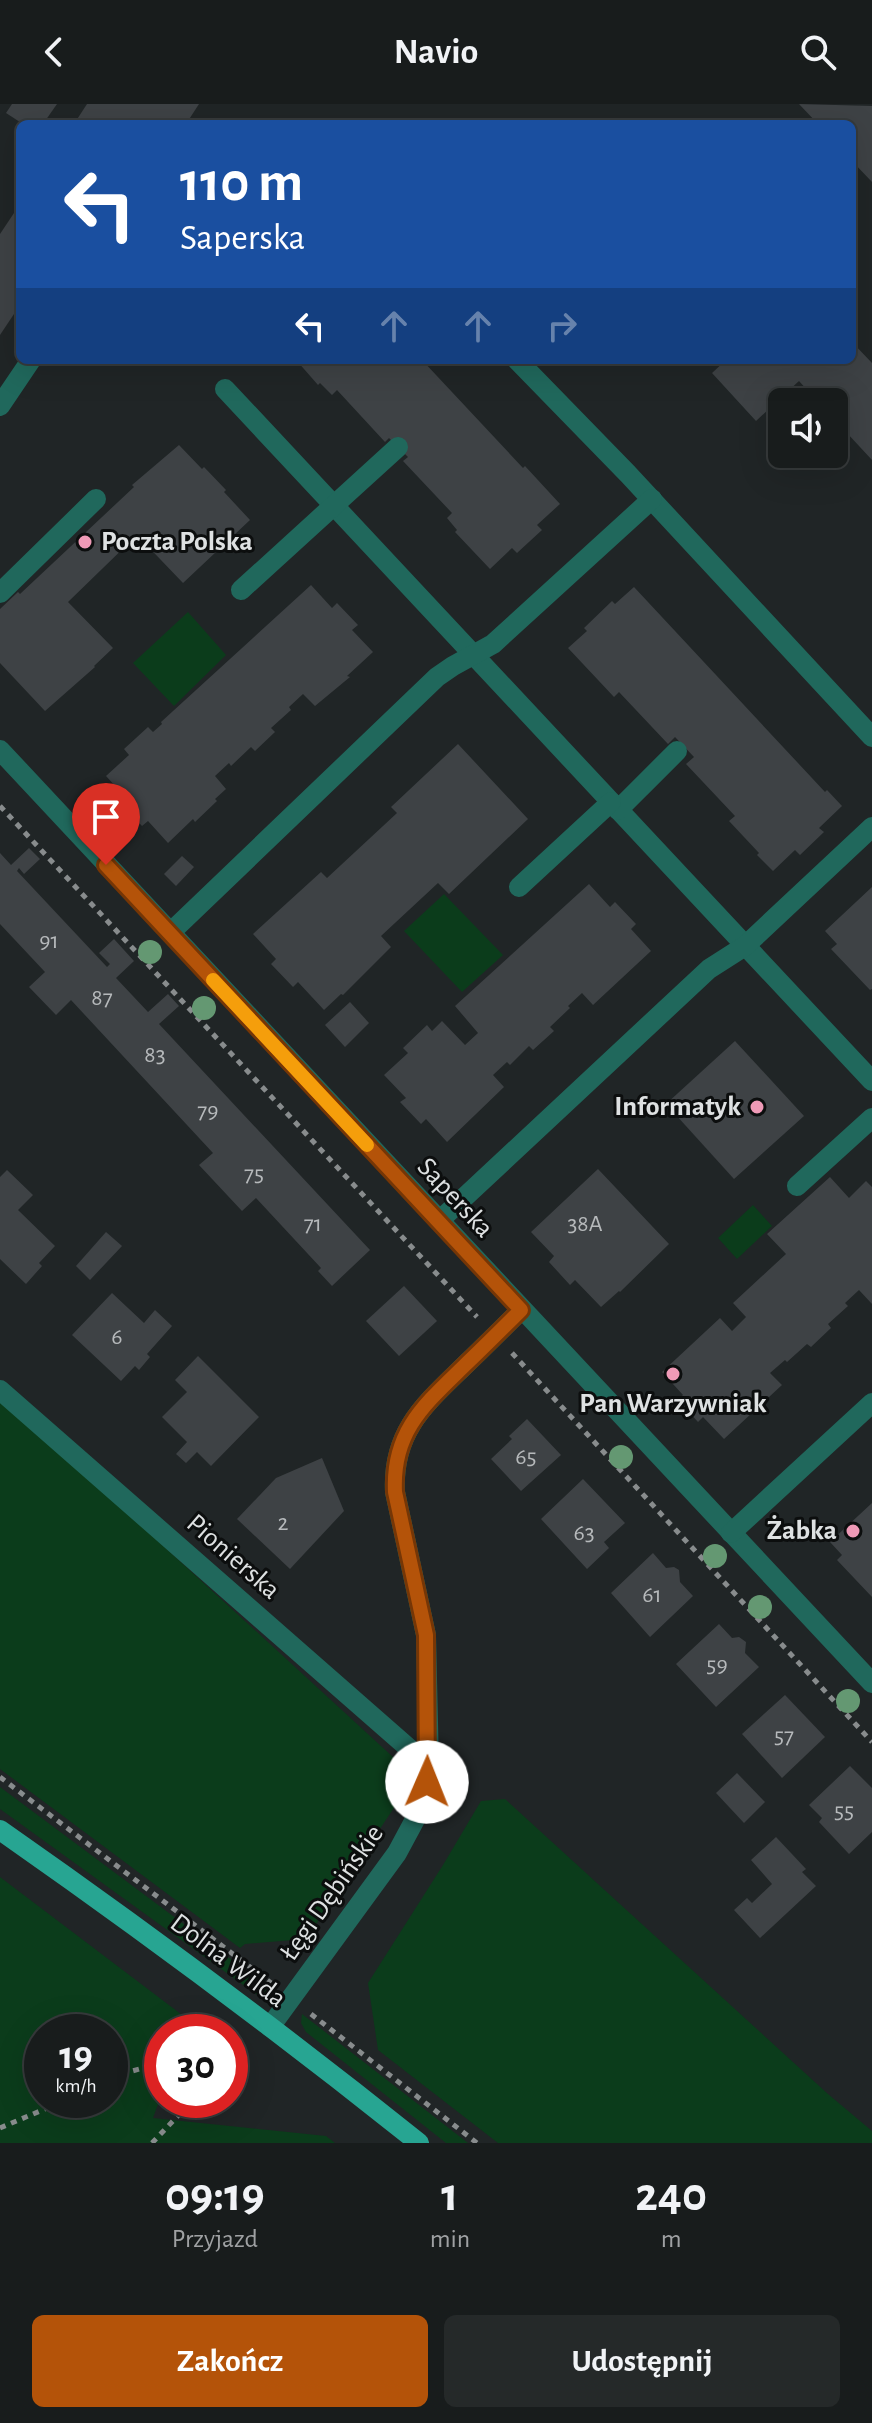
<!DOCTYPE html>
<html lang="pl">
<head>
<meta charset="utf-8">
<style>
  :root { --surface:#181c1c; --page:#252929; --text:#f1f3f6; --muted:#9fa1a3; --line:#363a3b; --accent:#b45309 }
  body { margin:0; font-family:"Alegreya Sans",sans-serif; background:var(--page); color:var(--text); height:100vh; display:flex; flex-direction:column; font-size:30px; white-space:nowrap }
  * { box-sizing:border-box; margin:0 }
  p { font-size:26px; color:var(--muted) }
  .icon { flex:none; width:44px; height:44px; fill:none; stroke:currentColor; stroke-width:2; stroke-linecap:round; stroke-linejoin:round }
  .map { position:relative; height:2039px; overflow:hidden }
  .side { display:flex; flex-direction:column; background:var(--surface); flex:1 }
  .side>* { flex:none }
  .guide { position:absolute; left:16px; top:16px; width:840px; height:244px; border-radius:12px; box-shadow:0 8px 32px #0002,0 0 0 2px var(--line); background:#1a4fa0; color:#fff; overflow:hidden }
  .buttons { position:absolute; left:768px; top:284px; display:grid; gap:16px }
  .buttons a { display:grid; place-items:center; width:80px; height:80px; border-radius:12px; background:var(--surface); box-shadow:0 8px 32px #0002,0 0 0 2px var(--line); font-size:40px }
  .speed { position:absolute; left:24px; top:1910px; display:flex; gap:16px; font-size:40px; font-weight:700; text-align:center }
  .speed>* { display:grid; place-content:center; width:104px; height:104px; border-radius:50%; background:var(--surface); box-shadow:0 8px 32px #0002,0 0 0 2px var(--line); line-height:1 }
  .speed small { font-size:20px; font-weight:400 }
  .speed .limit { border:12px solid #d22; background:#fff; color:#111 }
  .pin { position:absolute; display:grid; place-items:center; width:68px; height:68px; color:#fff; margin:-82px -34px; border-radius:50% 50% 50% 0; rotate:-45deg; box-shadow:0 0 8px #0007 }
  .pin .icon { rotate:45deg }
  .me { position:absolute; width:88px; margin:-44px; rotate:1deg; stroke-linejoin:round; filter:drop-shadow(0 0 6px #0008) }
  .turn { display:flex; align-items:center; gap:28px; height:168px; padding:0 32px; font-size:36px }
  .turn .icon { width:104px; height:104px; stroke-width:2.5 }
  .turn b { display:block; font-size:56px; line-height:68px }
  .lanes { display:flex; align-items:center; height:76px; padding:0 32px; background:#0003; justify-content:center; gap:40px; direction:ltr }
  .lanes .off { opacity:.35 }
  .eta { display:flex; justify-content:space-evenly; align-items:center; height:136px; text-align:center }
  .eta b { font-size:48px; font-weight:700; line-height:56px }
  .button { display:flex; gap:16px; margin-top:auto; padding:16px 32px }
  .button a { flex:1; height:92px; border-radius:12px; background:var(--accent); color:#fff; font-size:32px; font-weight:700; line-height:92px; text-align:center }
  .button a+a { background:var(--page); color:var(--text) }
  header { display:flex; justify-content:space-between; align-items:center; height:104px; padding:0 32px; background:var(--surface); font-size:36px; font-weight:700 }
  .map>svg:first-child { display:block }
  .green { fill:#0b3c1b; fill-rule:evenodd }
  .building { fill:#3e4245 }
  .lines { fill:none; stroke-linecap:round; stroke-linejoin:round }
  .path { stroke:#888c8d; stroke-width:5; stroke-dasharray:6 6; stroke-linecap:butt }
  .minor { stroke:#20685c; stroke-width:20 }
  .major { stroke:#27a592; stroke-width:20 }
  .tree { fill:#649872 }
  .route-casing { stroke:#753606; stroke-width:20 }
  .route { stroke:#b45309; stroke-width:14 }
  .slow { stroke:#f59e0b; stroke-width:14 }
  .poi-dot { fill:#ef9ab7; stroke:#0c0e0e; stroke-width:3 }
  .labels { text-anchor:middle; dominant-baseline:central; stroke-width:6; stroke-linejoin:round; paint-order:stroke }
  .number-label { font-size:24px; fill:#b6b9bb }
  .poi-label { font-size:28px; font-weight:bold; fill:#dee1e2; stroke:#0c0e0e; text-anchor:end }
  .street-label { font-size:28px; fill:#dee1e2; stroke:#0c0e0e }
</style>
</head>
<body>
<header><svg class="icon" aria-label="back" viewBox="0 0 24 24"><path d="M15 5l-7 7 7 7"/></svg>Navio<svg class="icon" aria-label="search" viewBox="0 0 24 24"><circle cx="10" cy="10" r="6"/><path d="M15 15l6 6"/></svg></header>
<div class="map">
<svg width="872" height="2039" viewBox="0 0 872 2039">
  <rect width="100%" height="100%" fill="#202526"/>
  <g class="green">
    <polygon points="188,508 226,551 174,602 133,559"/>
    <polygon points="444,790 503,851 462,888 404,827"/>
    <polygon points="753,1101 772,1122 737,1155 718,1134"/>
    <polygon points="0,1292 406,1665 408,1683 306,1835 245,1840 240,1844 0,1665"/>
    <polygon points="0,1683 252,1871 273,1890 262,1894 253,1888 0,1705"/>
    <polygon points="505,1695 828,1990 872,2027 872,2039 498,2039 378,1946 368,1879 443,1761 481,1697"/>
    <path d="M0,1773L190,1917L186,1928H162V1989L153,2014L326,2032L335,2039H0ZM42,1928H110V1996H42Z"/>
    <polygon points="302,1910 468,2039 446,2039 306,1928 301,1919"/>
  </g>
  <g class="building">
    <polygon points="12,0 57,0 43,20 23,20 6,9"/>
    <polygon points="87,0 199,0 186,20 74,20"/>
    <polygon points="799,0 872,2 872,78 852,57 852,20 818,20"/>
    <polygon points="20,100 20,201 0,231 0,130"/>
    <polygon points="852,238 872,259 872,356 834,315 834,298 818,298 799,277 756,317 712,269 726,256 852,256"/>
    <polygon points="298,256 422,256 523,364 525,362 560,400 537,421 542,426 517,449 512,444 490,465 455,428 457,426 447,414 452,409 403,357 408,353 389,334 385,338 337,286 332,291 320,279 318,281 297,257"/>
    <polygon points="179,341 202,365 204,363 226,386 224,388 250,416 183,479 137,431 68,498 113,544 94,562 95,563 45,607 0,559 0,505 18,488 20,490 134,383 132,381"/>
    <polygon points="311,481 332,504 337,499 358,521 352,526 373,548 347,572 350,573 315,602 303,590 289,603 291,606 271,624 275,628 255,647 251,643 231,662 229,659 215,672 226,685 215,695 217,697 195,718 193,715 168,739 148,717 142,722 121,700 127,695 106,672 129,651 124,645 148,623 153,628 162,620 161,618"/>
    <polygon points="634,483 825,688 827,686 842,702 819,724 824,728 800,751 795,746 773,767 757,751 759,749 729,717 735,712 686,660 694,653 675,633 668,640 619,588 614,593 568,544 587,527 584,524 612,497 615,500"/>
    <polygon points="458,640 528,715 449,790 438,779 381,832 391,843 343,891 341,890 324,906 298,878 293,883 271,860 276,855 253,830 321,768 327,774 397,709 391,703"/>
    <polygon points="29,744 40,755 24,770 19,764 17,767 107,863 110,860 99,849 114,835 134,857 116,874 148,908 168,890 179,902 159,920 370,1146 332,1182 318,1167 321,1164 256,1094 242,1107 199,1061 213,1049 71,896 56,911 29,883 45,868 0,820 0,749 11,761"/>
    <polygon points="182,752 194,763 176,782 164,770"/>
    <polygon points="589,780 610,803 615,798 636,820 631,825 651,847 593,901 582,889 568,902 570,904 550,923 554,927 533,946 529,942 510,961 507,958 493,971 504,983 447,1038 426,1015 421,1020 400,998 406,994 384,971 408,949 403,944 427,921 432,927 442,917 465,941 478,929 455,902"/>
    <polygon points="872,783 872,885 870,886 831,845 837,840 825,827"/>
    <polygon points="350,898 369,919 345,943 325,921"/>
    <polygon points="735,937 804,1012 734,1075 666,1000"/>
    <polygon points="598,1065 669,1140 620,1188 619,1187 601,1203 575,1176 570,1181 549,1158 554,1152 531,1128"/>
    <polygon points="7,1066 33,1091 18,1106 55,1142 39,1159 42,1162 26,1180 0,1155 0,1073"/>
    <polygon points="830,1073 849,1094 866,1077 872,1083 872,1200 859,1186 845,1199 848,1202 828,1220 831,1224 811,1243 807,1240 787,1258 785,1256 770,1269 782,1281 724,1335 703,1313 698,1318 678,1296 683,1291 662,1268 720,1214 732,1227 746,1213 733,1199 786,1150 767,1130"/>
    <polygon points="106,1128 122,1142 90,1176 76,1162"/>
    <polygon points="404,1182 437,1217 399,1252 366,1217"/>
    <polygon points="112,1189 144,1219 155,1206 172,1222 147,1250 150,1253 139,1266 135,1262 121,1277 72,1231"/>
    <polygon points="198,1252 259,1313 211,1362 197,1348 186,1359 176,1350 187,1338 162,1313 187,1288 175,1276"/>
    <polygon points="527,1315 561,1351 521,1387 491,1355 512,1335 509,1332"/>
    <polygon points="322,1354 344,1407 290,1465 237,1415 276,1374"/>
    <polygon points="583,1375 625,1419 604,1438 609,1444 587,1465 541,1415"/>
    <polygon points="872,1399 872,1493 837,1456 842,1451 830,1438"/>
    <polygon points="653,1449 666,1464 674,1463 679,1466 680,1478 693,1492 650,1533 611,1489"/>
    <polygon points="719,1520 732,1534 739,1533 746,1538 745,1549 759,1563 716,1603 676,1560"/>
    <polygon points="785,1591 825,1633 782,1674 742,1630"/>
    <polygon points="850,1662 872,1684 872,1728 849,1750 819,1718 822,1714 809,1701"/>
    <polygon points="737,1669 765,1698 744,1719 716,1689"/>
    <polygon points="776,1733 806,1765 802,1768 816,1782 760,1834 734,1806 747,1794 752,1799 772,1780 751,1756"/>
  </g>
  <g class="lines">
    <g class="path">
      <polyline points="0,702 477,1213"/>
      <polyline points="512,1249 872,1638"/>
      <polyline points="0,1673 271,1879"/>
      <polyline points="311,1910 477,2039"/>
      <polyline points="230,1948 240,1931"/>
      <polyline points="110,1973 162,1959"/>
      <polyline points="0,2024 66,1996"/>
      <polyline points="152,2039 193,1996"/>
    </g>
    <g class="minor">
      <polyline points="517,256 628,370 872,633"/>
      <polyline points="225,285 872,977"/>
      <polyline points="0,302 31,256"/>
      <polyline points="241,486 398,343"/>
      <polyline points="0,489 96,395"/>
      <polyline points="0,646 872,1579"/>
      <polyline points="618,706 677,647"/>
      <polyline points="519,783 611,698"/>
      <polyline points="170,829 437,573 453,562 493,540 652,395"/>
      <polyline points="797,1082 872,1014"/>
      <polyline points="439,1117 709,865 745,842 872,723"/>
      <polyline points="0,1286 429,1662"/>
      <polyline points="731,1429 872,1299"/>
      <path d="M270,1923L397,1749L426,1695L429,1662L426,1531L395,1388C392,1328 424,1301 463,1263C483,1244 502,1225 521,1206"/>
    </g>
    <path class="major" d="M0,1726C143,1826 283,1930 419,2039"/>
  </g>
  <g class="tree">
    <circle cx="150" cy="848" r="12"/>
    <circle cx="204" cy="904" r="12"/>
    <circle cx="621" cy="1353" r="12"/>
    <circle cx="715" cy="1452" r="12"/>
    <circle cx="760" cy="1503" r="12"/>
    <circle cx="848" cy="1597" r="12"/>
  </g>
  <g class="lines">
    <g class="route-casing">
      <path id="route" d="M106,761L521,1206C502,1225 483,1244 463,1263C424,1301 392,1328 395,1388L426,1531L427,1678"/>
    </g>
    <use href="#route" class="route"/>
    <polyline class="slow" points="213,876 367,1041"/>
  </g>
  <g class="poi-dot">
    <circle cx="85" cy="438" r="8"/>
    <circle cx="757" cy="1003" r="8"/>
    <circle cx="673" cy="1270" r="8"/>
    <circle cx="853" cy="1427" r="8"/>
  </g>
  <g class="labels">
    <g class="number-label">
      <text x="49" y="837">91</text>
      <text x="102" y="894">87</text>
      <text x="155" y="951">83</text>
      <text x="208" y="1007">79</text>
      <text x="254" y="1070">75</text>
      <text x="313" y="1120">71</text>
      <text x="585" y="1120">38A</text>
      <text x="117" y="1233">6</text>
      <text x="526" y="1353">65</text>
      <text x="283" y="1419">2</text>
      <text x="584" y="1429">63</text>
      <text x="652" y="1491">61</text>
      <text x="717" y="1561">59</text>
      <text x="784" y="1632">57</text>
      <text x="844" y="1707">55</text>
    </g>
    <g class="poi-label">
      <text x="101" y="438" text-anchor="start">Poczta Polska</text>
      <text x="741" y="1003">Informatyk</text>
      <text x="673" y="1300" text-anchor="middle">Pan Warzywniak</text>
      <text x="837" y="1427">Żabka</text>
    </g>
    <g class="street-label">
      <text transform="translate(455 1094) rotate(47)">Saperska</text>
      <text transform="translate(233 1453) rotate(41)">Pionierska</text>
      <text transform="translate(332 1789) rotate(-55)">Łęgi Dębińskie</text>
      <text transform="translate(228 1857) rotate(37)">Dolna Wilda</text>
    </g>
  </g>
</svg>
<div class="buttons">
<a><svg class="icon" aria-label="sound" viewBox="0 0 24 24"><path d="M4 9h4l5-4v14l-5-4H4zM17 9q2 3 0 6"/></svg></a>
</div>
<div class="speed"><div>19<small>km/h</small></div><div class="limit">30</div></div>
<div class="pin" style="left:106px;top:761px;background:#d93025"><svg class="icon" aria-label="arrive" viewBox="0 0 24 24"><path d="M6 21V4h12l-3 4 3 4H6"/></svg></div>
<svg class="me" style="left:427px;top:1678px" viewBox="-20 -20 40 40"><circle r="19" fill="#fff"/><path d="M0-13L10 11 0 6-10 11z" fill="#b45309"/></svg>
<div class="guide">
<div class="turn"><svg class="icon" aria-label="left" viewBox="0 0 24 24"><path d="M17 20v-9H6M10 6l-5 5 5 5"/></svg><div><b>110 m</b>Saperska</div></div>
<div class="lanes"><svg class="icon" aria-label="left" viewBox="0 0 24 24"><path d="M17 20v-9H6M10 6l-5 5 5 5"/></svg><svg class="icon off" aria-label="ahead" viewBox="0 0 24 24"><path d="M12 20V5M6 11l6-6 6 6"/></svg><svg class="icon off" aria-label="ahead" viewBox="0 0 24 24"><path d="M12 20V5M6 11l6-6 6 6"/></svg><svg class="icon off" aria-label="right" viewBox="0 0 24 24"><path d="M7 20v-9h11M14 6l5 5-5 5"/></svg></div>
</div>
</div>
<section class="side">
<div class="eta">
<div><b>09:19</b><p>Przyjazd</p></div>
<div><b>1</b><p>min</p></div>
<div><b>240</b><p>m</p></div>
</div>
<div class="button"><a>Zakończ</a><a>Udostępnij</a></div>
</section>
</body>
</html>
